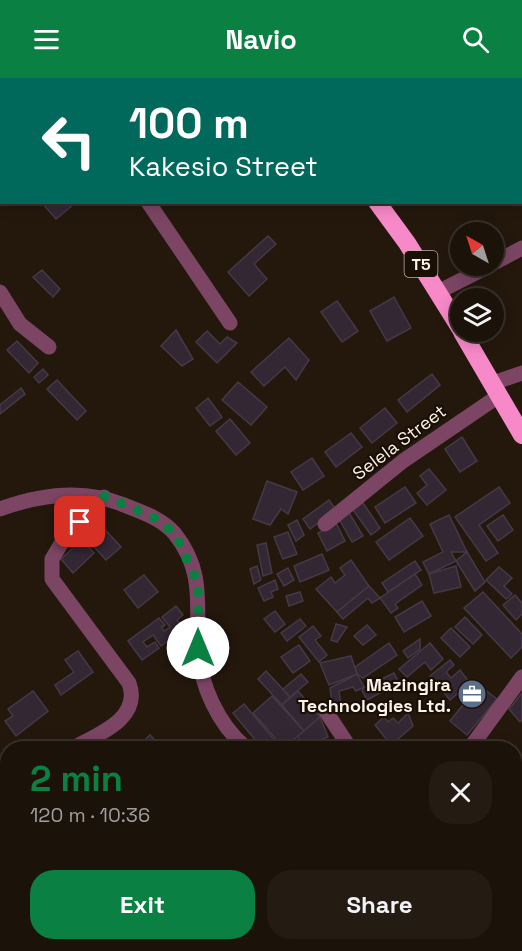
<!DOCTYPE html>
<html lang="en">
<head>
<meta charset="utf-8">
<style>
  :root { --surface:#1b120a; --page:#241b13; --text:#f1f3f6; --muted:#a09e9c; --line:#39322b; --accent:#0b8043 }
  body { margin:0; font-family:"Space Grotesk",sans-serif; background:var(--page); color:var(--text); height:100vh; display:flex; flex-direction:column; font-size:22px; white-space:nowrap }
  * { box-sizing:border-box; margin:0 }
  p { font-size:20px; color:var(--muted) }
  .icon { flex:none; width:33px; height:33px; fill:none; stroke:currentColor; stroke-width:2; stroke-linecap:round; stroke-linejoin:round }
  .map { position:relative; flex:1; overflow:hidden }
  .sheet { position:absolute; left:0px; top:663px; width:522px; height:210px; display:flex; flex-direction:column; background:var(--surface); border-radius:24px 24px 0 0; box-shadow:0 3px 15px #0003,0 0 0 2px var(--line) }
  .sheet>* { flex:none }
  .hud { position:absolute; left:0px; top:0px; width:522px; height:126px; box-shadow:0 3px 15px #0003,0 0 0 2px var(--line); background:#00695c; color:#fff; overflow:hidden }
  .needle { width:39px; rotate:321deg }
  .tools { position:absolute; left:450px; top:144px; display:grid; gap:12px }
  .tools a { display:grid; place-items:center; width:54px; height:54px; border-radius:50%; background:var(--surface); box-shadow:0 3px 15px #0003,0 0 0 2px var(--line); font-size:30px }
  .pin { position:absolute; display:grid; place-items:center; width:51px; height:51px; color:#fff; margin:-26px; border-radius:12px; box-shadow:0 3px 9px #0006 }
  .me { position:absolute; width:66px; margin:-33px; rotate:0deg; stroke-linejoin:round; filter:drop-shadow(0 0 4px #0008) }
  .turn { display:flex; align-items:center; gap:21px; height:126px; padding:0 30px; font-size:27px }
  .turn .icon { width:78px; height:78px; stroke-width:2.5 }
  .turn b { display:block; font-size:42px; line-height:51px }
  .round { display:grid; place-items:center; flex:none; width:63px; height:63px; border-radius:24px; background:var(--page) }
  .head { display:flex; align-items:center; justify-content:space-between; height:102px; padding:0 30px }
  h1 { font-size:36px; font-weight:700; line-height:45px; color:var(--accent) }
  .button { display:flex; gap:12px; margin-top:auto; padding:12px 30px }
  .button a { flex:1; height:69px; border-radius:24px; background:var(--accent); color:#fff; font-size:24px; font-weight:700; line-height:69px; text-align:center }
  .button a+a { background:var(--page); color:var(--text) }
  header { display:flex; justify-content:space-between; align-items:center; height:78px; padding:0 30px; background:var(--accent); color:#fff; font-size:27px; font-weight:700 }
  .map>svg:first-child { display:block }
  .lines { fill:none; stroke-linecap:round; stroke-linejoin:round }
  .river { stroke:#020e15; stroke-width:26 }
  .building { fill:#332733; stroke:#463946; stroke-width:1.5 }
  .lane { stroke:#7c4564; stroke-width:8 }
  .street { stroke:#7c4564; stroke-width:15 }
  .highway { stroke:#f789c8; stroke-width:18 }
  .route { stroke:#0b8043; stroke-width:10; stroke-dasharray:0 18 }
  .labels { text-anchor:middle; dominant-baseline:central; stroke-width:4.5; stroke-linejoin:round; paint-order:stroke }
  .shield { fill:#1a0f05; stroke:#b8afa7; stroke-width:1.5 }
  .shield-label { font-size:16px; font-weight:bold; fill:#fcf3ec }
  .street-label { font-size:18px; fill:#fcf3ec; stroke:#1a0f05 }
  .poi-label { font-size:18px; font-weight:bold; fill:#fcf3ec; stroke:#1a0f05; text-anchor:end }
</style>
</head>
<body>
<header><svg class="icon" aria-label="menu" viewBox="0 0 24 24"><path d="M4 6h16M4 12h16M4 18h16"/></svg>Navio<svg class="icon" aria-label="search" viewBox="0 0 24 24"><circle cx="10" cy="10" r="6"/><path d="M15 15l6 6"/></svg></header>
<div class="map">
<svg width="522" height="873" viewBox="0 0 522 873">
  <rect width="100%" height="100%" fill="#24180d"/>
  <g class="lines">
    <g class="river">
      <polyline points="0,807 8,807"/>
      <polyline points="79,866 82,873"/>
    </g>
  </g>
  <g class="building">
    <polygon points="41,124 58,124 60,127 72,124 74,126 56,141"/>
    <polygon points="268,158 276,166 254,186 267,201 249,218 228,194"/>
    <polygon points="42,192 60,211 53,219 33,199"/>
    <polygon points="394,219 411,250 387,263 370,233"/>
    <polygon points="337,223 358,253 342,264 321,234"/>
    <polygon points="176,252 193,281 182,288 161,268"/>
    <polygon points="207,253 220,266 227,259 237,265 217,285 196,264"/>
    <polygon points="289,260 309,282 296,302 285,289 264,308 251,294"/>
    <polygon points="17,263 38,285 29,295 7,272"/>
    <polygon points="43,291 48,297 39,305 34,299"/>
    <polygon points="432,296 440,307 407,334 398,322"/>
    <polygon points="57,302 86,333 77,342 47,311"/>
    <polygon points="238,304 267,329 251,347 222,322"/>
    <polygon points="21,310 25,316 0,336 0,327"/>
    <polygon points="208,320 222,339 210,348 196,330"/>
    <polygon points="385,330 397,345 372,365 360,350"/>
    <polygon points="230,341 250,365 236,377 216,353"/>
    <polygon points="351,355 362,369 336,389 325,374"/>
    <polygon points="462,359 477,383 460,394 445,371"/>
    <polygon points="312,380 324,398 303,412 291,394"/>
    <polygon points="429,391 446,412 427,427 417,415 427,407 420,398"/>
    <polygon points="267,403 297,414 288,436 281,431 270,447 253,441"/>
    <polygon points="405,409 416,425 385,445 375,429"/>
    <polygon points="499,409 510,425 479,447 498,475 486,483 455,439"/>
    <polygon points="329,422 336,432 310,451 303,441"/>
    <polygon points="363,425 380,450 371,457 353,432"/>
    <polygon points="348,433 363,458 352,464 338,439"/>
    <polygon points="449,437 467,474 451,474 456,483 429,496 423,484 443,474 430,446"/>
    <polygon points="503,437 513,452 498,463 487,448"/>
    <polygon points="410,440 423,458 389,482 376,464"/>
    <polygon points="297,442 304,457 296,463 288,447"/>
    <polygon points="336,445 345,463 327,473 318,455"/>
    <polygon points="100,446 121,469 106,482 85,459"/>
    <polygon points="288,454 297,476 283,481 274,459"/>
    <polygon points="82,462 94,475 73,495 61,481"/>
    <polygon points="266,465 272,495 263,498 257,467"/>
    <polygon points="467,474 485,504 475,513 456,483"/>
    <polygon points="322,476 329,492 300,504 294,488"/>
    <polygon points="351,482 369,508 337,534 316,511 331,499 335,505 345,497 340,490"/>
    <polygon points="415,483 421,492 388,514 382,505"/>
    <polygon points="257,488 261,502 254,506 250,491"/>
    <polygon points="456,488 461,509 434,515 429,496"/>
    <polygon points="499,489 512,500 504,508 512,516 506,521 486,502"/>
    <polygon points="288,490 294,502 284,508 277,496"/>
    <polygon points="415,496 422,507 395,526 398,530 391,535 380,520"/>
    <polygon points="144,497 158,514 138,530 124,512"/>
    <polygon points="275,502 278,511 271,514 273,519 264,523 258,510"/>
    <polygon points="369,508 380,520 372,525 368,520 343,541 337,534"/>
    <polygon points="300,514 303,523 289,528 286,518"/>
    <polygon points="483,514 522,556 522,569 511,580 464,530"/>
    <polygon points="515,517 522,525 522,536 516,542 503,527"/>
    <polygon points="422,523 431,538 404,554 395,539"/>
    <polygon points="176,528 183,537 177,542 184,551 161,568 153,557 143,564 147,569 155,564 159,570 142,582 128,563 159,540 165,547 162,549 164,553 170,549 162,539"/>
    <polygon points="275,533 285,546 275,554 264,541"/>
    <polygon points="465,539 482,557 473,566 455,549"/>
    <polygon points="300,541 306,548 287,563 281,555"/>
    <polygon points="336,546 347,549 337,564 331,562"/>
    <polygon points="367,547 376,557 363,567 354,558"/>
    <polygon points="313,548 321,558 315,562 327,577 319,584 299,559"/>
    <polygon points="451,550 470,569 460,579 441,560"/>
    <polygon points="420,561 420,571 408,580 403,573"/>
    <polygon points="389,565 397,577 363,600 357,596 355,589"/>
    <polygon points="430,565 443,581 431,592 425,584 407,599 399,591"/>
    <polygon points="299,567 310,583 293,595 281,579"/>
    <polygon points="78,573 93,594 61,617 55,607 74,594 65,582"/>
    <polygon points="351,578 357,596 329,607 320,585"/>
    <polygon points="450,582 454,587 446,594 451,600 460,592 470,605 450,622 430,598"/>
    <polygon points="266,593 290,619 282,627 258,601"/>
    <polygon points="394,595 399,605 367,622 362,612 364,609"/>
    <polygon points="301,596 308,604 290,619 283,611"/>
    <polygon points="357,596 364,609 356,613 353,609 339,613 341,629 333,631 330,610"/>
    <polygon points="479,607 497,621 467,657 450,643"/>
    <polygon points="33,613 48,633 16,658 5,643 13,638 8,631"/>
    <polygon points="298,613 320,639 304,653 282,627"/>
    <polygon points="522,615 522,642 520,644 509,631"/>
    <polygon points="272,618 304,653 284,670 253,635"/>
    <polygon points="244,626 277,665 270,670 262,670 233,635"/>
    <polygon points="408,635 413,648 391,667 375,647 384,639 388,644 393,640 398,645"/>
    <polygon points="320,639 328,659 302,668 298,658"/>
    <polygon points="150,657 154,661 145,670 136,670"/>
    <polygon points="515,768 522,779 522,784 516,787"/>
    <polygon points="514,804 522,815 522,828 514,817"/>
    <polygon points="514,833 522,844 520,854 514,847"/>
    <polygon points="141,866 172,866 166,871 163,868 158,873 148,873"/>
    <polygon points="364,866 380,866 384,873 349,873"/>
    <polygon points="402,866 423,866 409,873 399,873 396,868"/>
  </g>
  <g class="lines">
    <g class="lane">
      <polyline points="444,0 446,2"/>
      <polyline points="520,20 522,19"/>
    </g>
    <g class="street">
      <polyline points="108,2 109,0"/>
      <polyline points="0,32 2,32"/>
      <polyline points="148,124 230,245"/>
      <polyline points="494,185 522,170"/>
      <polyline points="0,214 20,246 49,269"/>
      <polyline points="438,214 489,188"/>
      <polyline points="493,305 522,295"/>
      <path d="M0,431C41,416 83,410 124,427C142,434 163,441 175,456C205,494 196,527 198,570C200,607 218,646 246,670"/>
      <polyline points="325,446 403,383 500,317"/>
      <polyline points="325,632 350,670"/>
      <path d="M73,670C99,656 142,640 129,605L52,501V481L67,456L104,419"/>
      <polyline points="470,670 522,599"/>
      <polyline points="0,715 8,710"/>
      <polyline points="331,866 331,873"/>
    </g>
    <g class="highway">
      <polyline points="273,0 274,2"/>
      <polyline points="377,124 407,165 460,250"/>
      <polyline points="462,254 522,357"/>
    </g>
  </g>
  <g class="lines">
    <polyline class="route" points="80,444 104,418 155,440 175,456 198,505 198,570"/>
  </g>
  <defs>
    <g id="office-disc" transform="scale(1.5)"><circle r="9.5" fill="#5c6f8a" stroke="#1a0f05"/><path d="M-6-3h4V-5.5h4V-3h4V5H-6ZM-1-4.5V-3h2v-1.5ZM-6 0V1H6V0Z" fill="#fff"/></g>
  </defs>
  <g fill-rule="evenodd">
    <use href="#office-disc" x="472" y="616"/>
  </g>
  <g class="labels">
    <rect class="shield" x="404.5" y="173" width="33" height="26" rx="4.5"/>
    <g class="shield-label">
      <text x="421" y="186">T5</text>
    </g>
    <g class="street-label">
      <text transform="translate(399 364) rotate(-37)">Selela Street</text>
    </g>
    <g class="poi-label">
      <text x="451" y="606">Mazingira<tspan x="451" dy="21">Technologies Ltd.</tspan></text>
    </g>
  </g>
</svg>
<div class="tools">
<a><svg class="needle" viewBox="-14 -14 28 28"><path d="M0-13l5 13h-10z" fill="#e53935"/><path d="M0 13l5-13h-10z" fill="#a09e9c"/></svg></a>
<a><svg class="icon" aria-label="layers" viewBox="0 0 24 24"><path d="M12 4l9 5-9 5-9-5zM3 14l9 5 9-5"/></svg></a>
</div>
<div class="pin" style="left:80px;top:444px;background:#d93025"><svg class="icon" aria-label="arrive" viewBox="0 0 24 24"><path d="M6 21V4h12l-3 4 3 4H6"/></svg></div>
<svg class="me" style="left:198px;top:570px" viewBox="-20 -20 40 40"><circle r="19" fill="#fff"/><path d="M0-13L10 11 0 6-10 11z" fill="#0b8043"/></svg>
<div class="hud">
<div class="turn"><svg class="icon" aria-label="left" viewBox="0 0 24 24"><path d="M17 20v-9H6M10 6l-5 5 5 5"/></svg><div><b>100 m</b>Kakesio Street</div></div>
</div>
<section class="sheet">
<div class="head"><div><h1>2 min</h1><p>120 m · 10:36</p></div><a class="round"><svg class="icon" aria-label="close" viewBox="0 0 24 24"><path d="M6 6l12 12M18 6L6 18"/></svg></a></div>
<div class="button"><a>Exit</a><a>Share</a></div>
</section>
</div>
</body>
</html>
